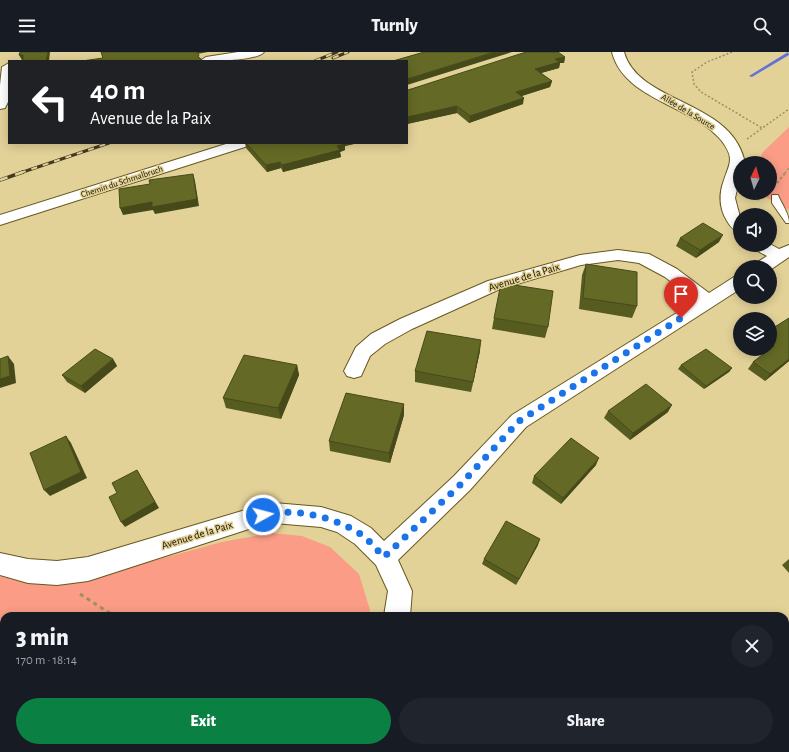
<!DOCTYPE html>
<html lang="en">
<head>
<meta charset="utf-8">
<style>
  :root { --surface:#171b24; --page:#20242c; --text:#f1f3f6; --muted:#9ea1a6; --accent:#0b8043 }
  body { margin:0; font-family:"Alegreya Sans",sans-serif; background:var(--page); color:var(--text); height:100vh; display:flex; flex-direction:column; font-size:15px; white-space:nowrap }
  * { box-sizing:border-box; margin:0 }
  p { font-size:13px; color:var(--muted) }
  .icon { flex:none; width:22px; height:22px; fill:none; stroke:currentColor; stroke-width:2; stroke-linecap:round; stroke-linejoin:round }
  .map { position:relative; flex:1; overflow:hidden }
  .sheet { position:absolute; left:0px; top:560px; width:789px; height:140px; display:flex; flex-direction:column; background:var(--surface); border-radius:12px 12px 0 0; box-shadow:0 2px 10px #0003 }
  .sheet>* { flex:none }
  .banner { position:absolute; left:8px; top:8px; width:400px; height:84px; border-radius:0px; box-shadow:0 2px 10px #0003; background:#202124; color:#fff; overflow:hidden }
  .needle { width:26px; rotate:5deg }
  .fabs { position:absolute; left:733px; top:104px; display:grid; gap:8px }
  .fabs a { display:grid; place-items:center; width:44px; height:44px; border-radius:50%; background:var(--surface); box-shadow:0 2px 10px #0003; font-size:20px }
  .pin { position:absolute; display:grid; place-items:center; width:34px; height:34px; color:#fff; margin:-41px -17px; border-radius:50% 50% 50% 0; rotate:-45deg; box-shadow:0 0 4px #0007 }
  .pin .icon { rotate:45deg }
  .me { position:absolute; width:44px; margin:-22px; rotate:83deg; stroke-linejoin:round; filter:drop-shadow(0 0 3px #0008) }
  .turn { display:flex; align-items:center; gap:14px; height:84px; padding:0 16px; font-size:18px }
  .turn .icon { width:52px; height:52px; stroke-width:2.5 }
  .turn b { display:block; font-size:28px; line-height:34px }
  .round { display:grid; place-items:center; flex:none; width:42px; height:42px; border-radius:21px; background:var(--page) }
  .headline { display:flex; align-items:center; justify-content:space-between; height:68px; padding:0 16px }
  h1 { font-size:24px; font-weight:800; line-height:30px }
  .button { display:flex; gap:8px; margin-top:auto; padding:8px 16px }
  .button a { flex:1; height:46px; border-radius:24px; background:var(--accent); color:#fff; font-size:16px; font-weight:800; line-height:46px; text-align:center }
  .button a+a { background:var(--page); color:var(--text) }
  header { display:flex; justify-content:space-between; align-items:center; height:52px; padding:0 16px; background:var(--surface); font-size:18px; font-weight:800 }
  .map>svg:first-child { display:block }
  .green { fill:#fa9c86 }
  .lines { fill:none; stroke-linecap:round; stroke-linejoin:round }
  .stream { fill:#6272d7; fill-rule:evenodd }
  .lane-casing { stroke:#67581f; stroke-width:2 }
  .street-casing { stroke:#67581f; stroke-width:2 }
  .secondary-casing { stroke:#67581f; stroke-width:2 }
  .path-far2 { stroke:#9c8f63; stroke-width:1.5; stroke-dasharray:2 2; stroke-linecap:butt }
  .path-far1 { stroke:#9c8f63; stroke-width:2; stroke-dasharray:2.5 2.5; stroke-linecap:butt }
  .path { stroke:#9c8f63; stroke-width:3; stroke-dasharray:4 4; stroke-linecap:butt }
  .lane { fill:#fff; fill-rule:evenodd }
  .street { fill:#fff; fill-rule:evenodd }
  .secondary { fill:#fff; fill-rule:evenodd }
  .rail-far1-casing { stroke:#443b20; stroke-width:3 }
  .rail-casing { stroke:#443b20; stroke-width:3.5 }
  .rail-far1 { stroke:#e3d298; stroke-width:2; stroke-dasharray:6; stroke-linecap:butt }
  .rail { stroke:#e3d298; stroke-width:2.5; stroke-dasharray:8; stroke-linecap:butt }
  .wall { fill:#565b20 }
  .shaded-wall { fill:#464a1a }
  .building { fill:#646a25; stroke:#464a1a }
  .route { stroke:#1a73e8; stroke-width:7; stroke-dasharray:0 12.6 }
  .labels { text-anchor:middle; dominant-baseline:central; stroke-width:3; stroke-linejoin:round; paint-order:stroke }
  .far-street-label { font-size:9px; fill:#1a1300; stroke:#e3d298 }
  .street-label { font-size:11px; fill:#1a1300; stroke:#e3d298 }
</style>
</head>
<body>
<header><svg class="icon" aria-label="menu" viewBox="0 0 24 24"><path d="M4 6h16M4 12h16M4 18h16"/></svg>Turnly<svg class="icon" aria-label="search" viewBox="0 0 24 24"><circle cx="10" cy="10" r="6"/><path d="M15 15l6 6"/></svg></header>
<div class="map">
<svg width="789" height="700" viewBox="0 0 789 700">
  <rect width="100%" height="100%" fill="#e3d298"/>
  <g class="green">
    <polygon points="789,75 789,158 758,141 770,141 770,111 757,111 763,100"/>
    <polygon points="271,481 302,484 330,495 359,522 370,558 368,564 4,564 4,696 337,696 336,700 0,700 0,520 86,527 222,490"/>
  </g>
  <g class="lines">
    <polygon class="stream" points="788,0 789,3 752,25 749,24"/>
    <g class="lane-casing">
      <path id="lane" d="M772,143H778C782,153 789,161 789,171H786L772,151Z"/>
    </g>
    <g class="street-casing">
      <g id="street">
        <path d="M238,0H264C257,9 212,9 200,9L206,5Z"/>
        <path d="M612,0H624C638,51 729,48 744,107V111H740V124L735,146L740,165V180C733,178 730,174 727,169C719,156 719,141 724,128C726,121 730,114 730,107C730,101 725,93 721,88C692,53 624,48 612,0Z"/>
        <polygon points="229,91 250,91 248,94 0,173 0,163"/>
        <polygon points="770,192 779,197 789,193 789,205 770,218 770,215 754,215 756,211 767,204 754,197 752,193"/>
        <polygon points="618,198 649,202 677,217 709,241 734,225 740,223 740,237 526,375 470,438 398,508 412,539 410,564 384,564 388,539 376,513 355,492 337,480 321,475 274,471 252,476 88,529 57,533 28,531 0,523 0,501 28,507 57,509 88,505 252,456 274,451 321,455 351,464 371,476 384,489 454,424 512,363 696,249 665,225 639,211 618,208 581,213 500,237 412,277 385,292 370,304 361,324 354,326 347,324 344,319 356,295 371,282 400,267 488,229 580,203"/>
        <polygon points="353,696 381,696 380,700 352,700"/>
        <polygon points="418,696 447,696 448,700 419,700"/>
      </g>
    </g>
    <g class="secondary-casing">
      <polygon id="secondary" points="9,11 9,48 5,56 0,57 0,33 2,15"/>
    </g>
    <g class="path-far2">
      <polyline points="732,0 707,10 692,20 694,32 701,40 762,76"/>
      <polyline points="747,87 789,57"/>
      <polyline points="785,121 789,116"/>
    </g>
    <g class="path-far1">
      <polyline points="777,131 786,120"/>
      <polyline points="747,145 761,148"/>
    </g>
    <g class="path">
      <polyline points="80,542 114,564"/>
      <polyline points="314,696 320,700"/>
    </g>
    <use href="#lane" class="lane"/>
    <use href="#street" class="street"/>
    <use href="#secondary" class="secondary"/>
    <g class="rail-far1-casing">
      <g id="rail-far1">
        <polyline points="333,6 348,0"/>
        <polyline points="315,9 337,0"/>
        <polyline points="20,121 109,91"/>
      </g>
    </g>
    <g class="rail-casing">
      <polyline id="rail" points="0,128 23,120"/>
    </g>
    <use href="#rail-far1" class="rail-far1"/>
    <use href="#rail" class="rail"/>
  </g>
  <g class="wall">
    <polygon points="565,5 564,11 560,11 559,16 541,21 552,29 550,35 522,44 523,52 469,71 457,61 407,72 407,38 408,38"/>
    <polygon points="245,91 358,91 345,94 345,98 340,100 341,105 283,120 281,116 267,120 246,96"/>
    <polygon points="680,186 719,190 696,206 676,194"/>
    <polygon points="586,212 637,254 632,266 579,257 582,223"/>
    <polygon points="494,266 548,275 545,286 492,277"/>
    <polygon points="789,266 789,309 765,329 748,317 753,310 766,300 762,297 770,297 770,278"/>
    <polygon points="480,299 471,340 415,330 415,319"/>
    <polygon points="113,307 117,314 85,341 67,330 62,323"/>
    <polygon points="297,313 299,323 281,367 226,356 223,346"/>
    <polygon points="681,313 732,316 729,320 704,337 678,317"/>
    <polygon points="404,352 404,363 390,411 330,399 329,389"/>
    <polygon points="608,359 668,360 630,388 604,366"/>
    <polygon points="596,413 561,452 532,431 534,424"/>
    <polygon points="538,493 516,533 482,512 484,507"/>
    <polygon points="789,507 789,521 782,513"/>
    <polygon points="547,696 621,696 616,700 549,700"/>
  </g>
  <g class="shaded-wall">
    <polygon points="48,0 50,0 49,9 46,9"/>
    <polygon points="197,0 208,0 197,2"/>
    <polygon points="494,0 512,0 407,33 407,27"/>
    <polygon points="19,3 23,3 25,7 22,8"/>
    <polygon points="565,5 564,11 560,11 559,16 534,23 535,17 555,7"/>
    <polygon points="552,29 550,35 515,46 516,40"/>
    <polygon points="524,46 523,52 469,71 470,64"/>
    <polygon points="457,54 457,61 407,72 407,65"/>
    <polygon points="342,91 358,91 345,94 345,98 340,100 341,105 283,120 282,113 337,94"/>
    <polygon points="280,110 281,116 267,120 266,113"/>
    <polygon points="193,122 195,129 199,154 155,162 153,158 123,163 120,156"/>
    <polygon points="723,183 719,190 696,206 700,198"/>
    <polygon points="481,288 480,299 471,340 473,330"/>
    <polygon points="8,304 14,312 16,331 0,336 0,327"/>
    <polygon points="113,307 117,314 85,341 81,334"/>
    <polygon points="789,307 789,309 765,329 770,322"/>
    <polygon points="297,313 299,323 281,367 278,356"/>
    <polygon points="732,316 729,320 704,337 706,334"/>
    <polygon points="404,352 404,363 390,411 389,401"/>
    <polygon points="672,353 668,360 630,388 633,381"/>
    <polygon points="66,384 71,391 87,426 50,444 44,438"/>
    <polygon points="599,406 596,413 561,452 563,446"/>
    <polygon points="137,418 159,456 125,475 121,470"/>
    <polygon points="540,487 538,493 516,533 519,527"/>
  </g>
  <g class="building">
    <polygon points="20,0 48,0 46,9 23,9 23,3 19,3"/>
    <polygon points="101,0 197,0 199,3 198,5 200,6 202,9 82,9 103,6"/>
    <polygon points="424,0 494,0 407,27 407,9 393,9"/>
    <polygon points="526,0 558,0 565,5 555,7 560,10 535,17 552,29 516,40 524,46 470,64 457,54 407,65 407,38 408,38"/>
    <polygon points="246,91 344,91 345,92 337,94 340,98 282,113 280,110 266,113"/>
    <polygon points="193,122 197,147 152,155 152,150 120,156 119,137 150,132 149,128"/>
    <polygon points="703,171 723,183 700,198 680,186"/>
    <polygon points="586,212 637,220 637,254 583,246"/>
    <polygon points="501,231 553,239 548,275 494,266"/>
    <polygon points="789,266 789,307 770,322 753,310 774,294 770,292 770,278"/>
    <polygon points="427,279 481,288 473,330 415,319"/>
    <polygon points="95,297 113,307 81,334 62,323"/>
    <polygon points="706,297 732,316 706,334 681,313"/>
    <polygon points="244,303 297,313 278,356 223,346"/>
    <polygon points="8,304 10,324 0,327 0,307"/>
    <polygon points="646,332 672,353 633,381 608,359"/>
    <polygon points="346,341 404,352 389,401 329,389"/>
    <polygon points="66,384 81,420 44,438 30,401"/>
    <polygon points="571,386 599,406 563,446 534,424"/>
    <polygon points="137,418 155,450 121,470 109,445 117,441 112,431"/>
    <polygon points="506,469 540,487 519,527 484,507"/>
    <polygon points="736,561 739,564 732,564"/>
    <polygon points="785,584 789,589 789,615 785,618"/>
    <polygon points="554,696 621,696 616,700 557,700"/>
  </g>
  <g class="lines">
    <path class="route" d="M263,463C295,455 335,465 362,483C370,489 377,498 384,505L462,431L519,369L681,266"/>
  </g>
  <g class="labels">
    <g class="far-street-label">
      <text transform="translate(688 60) rotate(31)">Allée de la Source</text>
      <text transform="translate(122 130) rotate(-18)">Chemin du Schmalbruch</text>
    </g>
    <g class="street-label">
      <text transform="translate(524 225) rotate(-17)">Avenue de la Paix</text>
      <text transform="translate(197 483) rotate(-17)">Avenue de la Paix</text>
    </g>
  </g>
</svg>
<div class="fabs">
<a><svg class="needle" viewBox="-14 -14 28 28"><path d="M0-13l5 13h-10z" fill="#e53935"/><path d="M0 13l5-13h-10z" fill="#9ea1a6"/></svg></a>
<a><svg class="icon" aria-label="sound" viewBox="0 0 24 24"><path d="M4 9h4l5-4v14l-5-4H4zM17 9q2 3 0 6"/></svg></a>
<a><svg class="icon" aria-label="search" viewBox="0 0 24 24"><circle cx="10" cy="10" r="6"/><path d="M15 15l6 6"/></svg></a>
<a><svg class="icon" aria-label="layers" viewBox="0 0 24 24"><path d="M12 4l9 5-9 5-9-5zM3 14l9 5 9-5"/></svg></a>
</div>
<div class="pin" style="left:681px;top:266px;background:#d93025"><svg class="icon" aria-label="arrive" viewBox="0 0 24 24"><path d="M6 21V4h12l-3 4 3 4H6"/></svg></div>
<svg class="me" style="left:263px;top:463px" viewBox="-20 -20 40 40"><circle r="17" fill="#1a73e8" stroke="#fff" stroke-width="3"/><path d="M0-11L8 9 0 5-8 9z" fill="#fff"/></svg>
<div class="banner">
<div class="turn"><svg class="icon" aria-label="left" viewBox="0 0 24 24"><path d="M17 20v-9H6M10 6l-5 5 5 5"/></svg><div><b>40 m</b>Avenue de la Paix</div></div>
</div>
<section class="sheet">
<div class="headline"><div><h1>3 min</h1><p>170 m · 18:14</p></div><a class="round"><svg class="icon" aria-label="close" viewBox="0 0 24 24"><path d="M6 6l12 12M18 6L6 18"/></svg></a></div>
<div class="button"><a>Exit</a><a>Share</a></div>
</section>
</div>
</body>
</html>
